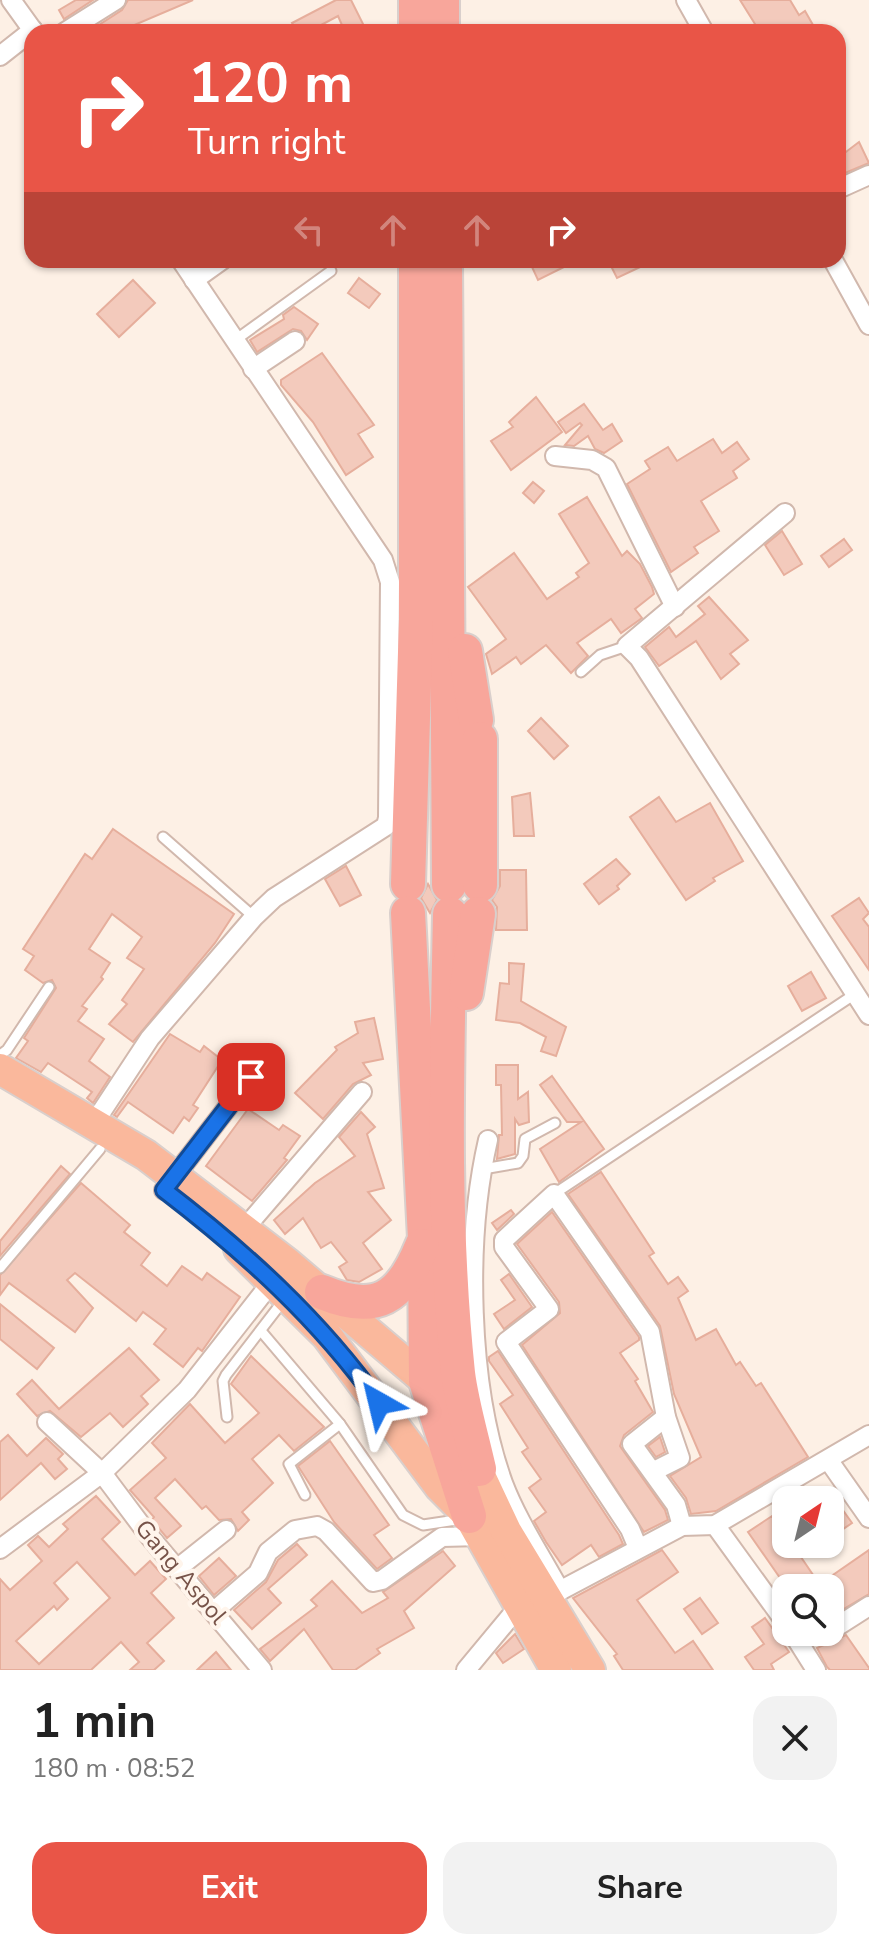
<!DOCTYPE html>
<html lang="en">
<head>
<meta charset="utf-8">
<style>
  :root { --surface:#fff; --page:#f2f2f2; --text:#222; --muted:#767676; --accent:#e95547 }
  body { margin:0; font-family:"Nunito Sans",sans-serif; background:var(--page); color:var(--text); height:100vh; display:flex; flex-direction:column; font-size:30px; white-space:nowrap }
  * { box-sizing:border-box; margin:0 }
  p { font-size:26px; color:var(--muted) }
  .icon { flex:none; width:44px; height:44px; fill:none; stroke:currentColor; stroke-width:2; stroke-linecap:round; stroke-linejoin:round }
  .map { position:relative; height:1670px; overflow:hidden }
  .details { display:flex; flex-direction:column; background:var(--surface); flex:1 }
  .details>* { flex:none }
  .hud { position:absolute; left:24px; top:24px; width:822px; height:244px; border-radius:24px; box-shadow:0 2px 6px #0004; background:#e95547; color:#fff; overflow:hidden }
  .needle { width:52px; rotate:35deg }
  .tools { position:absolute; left:772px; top:1486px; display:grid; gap:16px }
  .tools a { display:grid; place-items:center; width:72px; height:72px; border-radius:16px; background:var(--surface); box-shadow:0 2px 6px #0004; font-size:40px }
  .pin { position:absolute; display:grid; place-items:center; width:68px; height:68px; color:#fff; margin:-34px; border-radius:16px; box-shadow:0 4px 12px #0006 }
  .me { position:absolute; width:88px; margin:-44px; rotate:323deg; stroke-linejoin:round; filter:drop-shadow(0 0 6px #0008) }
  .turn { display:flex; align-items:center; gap:28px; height:168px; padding:0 32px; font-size:36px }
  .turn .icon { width:104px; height:104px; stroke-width:2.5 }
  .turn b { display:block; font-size:56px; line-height:68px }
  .lanes { display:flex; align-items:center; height:76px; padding:0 32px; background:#0003; justify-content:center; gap:40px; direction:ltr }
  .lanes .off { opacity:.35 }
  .round { display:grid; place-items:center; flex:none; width:84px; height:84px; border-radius:24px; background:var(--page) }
  .headline { display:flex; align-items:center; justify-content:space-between; height:136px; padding:0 32px }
  h1 { font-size:48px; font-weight:700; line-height:60px }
  .button { display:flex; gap:16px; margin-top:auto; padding:16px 32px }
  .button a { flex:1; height:92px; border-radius:24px; background:var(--accent); color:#fff; font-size:32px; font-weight:700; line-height:92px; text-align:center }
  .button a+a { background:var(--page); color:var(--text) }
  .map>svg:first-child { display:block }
  .building { fill:#f3cabc; stroke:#e6ae9c; stroke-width:2; fill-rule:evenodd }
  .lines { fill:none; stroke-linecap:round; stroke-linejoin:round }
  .service-casing { stroke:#d1b8ad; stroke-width:13 }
  .minor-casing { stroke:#d1b8ad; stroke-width:22 }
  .trunk-casing { stroke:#d9cfcc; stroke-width:34 }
  .motorway-casing { stroke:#d9cfcc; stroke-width:38 }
  .service { stroke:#fff; stroke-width:9 }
  .minor { stroke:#fff; stroke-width:18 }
  .trunk { stroke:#fab89c; stroke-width:30 }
  .motorway { stroke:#f8a69b; stroke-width:34 }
  .route-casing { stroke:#114b97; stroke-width:20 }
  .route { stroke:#1a73e8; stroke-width:14 }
  .labels { text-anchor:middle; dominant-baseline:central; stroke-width:8; stroke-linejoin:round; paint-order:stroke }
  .street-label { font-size:24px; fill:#775349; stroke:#fff5ec }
</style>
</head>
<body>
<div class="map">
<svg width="869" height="1670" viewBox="0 0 869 1670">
  <rect width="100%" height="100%" fill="#fdf0e5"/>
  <g class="building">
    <polygon points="76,0 93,0 64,19 59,10"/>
    <polygon points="128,0 193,0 118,32 88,32 122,10"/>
    <polygon points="336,0 351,0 367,32 345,32 338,16 308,32 297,32 292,23"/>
    <polygon points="740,0 790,0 799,15 805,11 817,32 760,32"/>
    <polygon points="859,142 869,163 845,173 838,158"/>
    <polygon points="546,260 578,260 538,280 532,267"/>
    <polygon points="608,260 655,260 617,278"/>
    <polygon points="359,278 380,294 369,308 348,293"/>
    <polygon points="133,280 155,303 119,337 97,314"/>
    <polygon points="294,307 318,324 307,340 301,331 293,329 257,352 250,340 284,319 283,315"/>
    <polygon points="322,353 374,425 358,434 373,457 346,475 313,422 281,385 281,380"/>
    <polygon points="536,397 562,432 511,470 491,441 513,427 509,422"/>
    <polygon points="584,404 603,430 612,424 622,441 604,453 595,449 588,436 574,446 565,445 582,425 580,423 566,433 558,422"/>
    <polygon points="713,439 722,453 737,442 749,459 733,471 737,478 701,501 719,531 694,547 698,553 671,572 627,484 650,469 645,461 668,447 677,461"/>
    <polygon points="533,482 544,491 534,503 523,493"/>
    <polygon points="587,497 622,556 627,551 640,564 652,587 654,594 635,609 642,618 621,633 611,619 577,643 588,656 571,673 546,645 521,664 516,657 492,674 486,654 506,639 468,587 514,553 547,599 579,577 576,573 589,563 559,514"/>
    <polygon points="782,531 802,564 784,575 765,545"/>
    <polygon points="844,539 852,550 829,567 821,556"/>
    <polygon points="709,597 748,640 730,654 739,664 721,679 696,641 659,666 645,647 669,627 676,637 705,614 698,606"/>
    <polygon points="541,718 568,746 554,759 528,731"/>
    <polygon points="530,793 534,836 514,836 512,797"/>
    <polygon points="659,797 676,822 710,803 743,861 713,878 715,881 686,900 630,817"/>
    <polygon points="113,829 234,914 215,943 133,1042 109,1024 127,1004 122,1000 144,969 127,958 142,937 112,914 89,949 110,963 101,977 103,979 82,1006 87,1009 78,1021 104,1039 89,1061 110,1077 93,1103 87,1098 92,1092 48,1063 41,1072 16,1058 28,1041 24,1038 56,988 52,980 43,983 25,970 34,956 23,949 85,854 92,859"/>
    <polygon points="616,859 630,874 617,886 619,889 599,904 584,884"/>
    <polygon points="346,866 361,895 340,906 325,879"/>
    <polygon points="500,870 526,870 527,930 496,930 497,907 492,900 500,886"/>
    <polygon points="428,884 437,900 430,913 421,898"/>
    <polygon points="859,898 869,913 863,919 869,927 869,970 832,916"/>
    <polygon points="509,963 524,964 521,1001 566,1027 556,1056 541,1051 546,1037 520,1023 496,1020 500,983 509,984"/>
    <polygon points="811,972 826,998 802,1011 788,986"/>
    <polygon points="374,1018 383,1059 363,1063 371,1075 353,1084 323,1119 295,1093 337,1050 335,1047 358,1033 355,1022"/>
    <polygon points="170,1034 200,1052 204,1046 222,1060 193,1105 198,1108 189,1121 184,1117 173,1133 128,1102 117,1117 114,1115"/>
    <polygon points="496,1065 518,1065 518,1099 528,1092 529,1122 519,1125 515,1119 515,1154 497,1159 499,1135 502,1135 501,1085 496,1085"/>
    <polygon points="552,1076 604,1149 559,1182 540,1149 581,1122 567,1122 540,1085"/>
    <polygon points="248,1109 279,1130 283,1125 300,1136 284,1158 287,1160 252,1201 206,1166"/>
    <polygon points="361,1112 375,1127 367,1134 384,1188 368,1192 391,1220 363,1243 382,1269 359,1282 347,1280 339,1267 347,1262 331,1242 321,1248 303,1218 285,1234 274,1220 315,1183 355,1156 339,1137"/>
    <polygon points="61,1166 70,1174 0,1256 0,1241"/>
    <polygon points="601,1172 654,1253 649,1256 668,1284 678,1277 688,1291 678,1298 696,1340 716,1329 736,1365 740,1362 756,1386 761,1383 808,1457 716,1511 691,1514 686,1498 670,1476 701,1457 674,1394 660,1326 568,1194"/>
    <polygon points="81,1183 130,1225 124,1232 150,1253 141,1265 167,1286 182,1266 202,1280 207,1273 240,1297 202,1351 198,1348 183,1367 154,1344 166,1329 143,1312 136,1321 75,1273 67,1280 93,1308 75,1332 9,1283 0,1295 0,1275"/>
    <polygon points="511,1210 514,1214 497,1230 492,1223"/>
    <polygon points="552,1212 639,1337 639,1340 620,1353 638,1379 635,1381 653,1412 624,1435 620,1446 665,1510 668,1520 644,1532 522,1345 560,1313 559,1302 517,1244"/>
    <polygon points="509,1274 532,1307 504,1329 494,1314 515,1300 501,1280"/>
    <polygon points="0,1304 54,1348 37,1369 0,1339"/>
    <polygon points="129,1348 159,1380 141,1396 148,1404 123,1427 110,1413 81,1437 50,1411 37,1416 17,1394 32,1380 59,1409"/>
    <polygon points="498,1351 619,1535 623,1544 599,1557 591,1545 562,1565 546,1542 534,1521 546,1512 529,1488 541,1479 522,1452 528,1448 500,1404 513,1395 489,1361 489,1357"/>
    <polygon points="251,1356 324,1427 294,1451 279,1435 252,1459 273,1483 242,1512 249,1520 238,1531 231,1519 219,1520 206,1506 202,1509 175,1479 155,1498 181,1526 167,1538 152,1520 154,1517 130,1490 166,1458 152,1443 190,1404 225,1443 259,1413 231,1384"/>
    <polygon points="8,1435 27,1456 46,1438 63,1454 58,1459 67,1469 55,1479 41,1463 0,1500 0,1442"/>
    <polygon points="660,1437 665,1452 656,1457 648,1446"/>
    <polygon points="330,1441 389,1525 374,1535 392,1558 377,1569 334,1522 298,1466"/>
    <polygon points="830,1492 852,1523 830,1538"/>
    <path d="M96,1496L120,1522L102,1539L135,1575L150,1561L166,1579L151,1593L174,1618L147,1643L164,1661L154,1670H130L139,1662L121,1642L91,1670H0V1579L10,1590L42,1561L28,1545L38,1536L49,1547L68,1529L63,1524ZM77,1562L110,1598L39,1664L16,1641L54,1606L57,1610L68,1599L54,1583Z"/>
    <polygon points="772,1516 786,1536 786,1544 792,1544 822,1588 787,1588 748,1532"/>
    <polygon points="297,1544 307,1555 268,1589 281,1603 252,1629 234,1610 266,1582 278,1560"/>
    <polygon points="662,1550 678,1572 637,1600 675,1653 693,1641 713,1670 623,1670 614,1656 617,1654 573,1598"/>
    <polygon points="869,1550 869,1594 830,1617 830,1577"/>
    <polygon points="443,1551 455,1566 404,1611 414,1628 377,1649 380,1653 355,1670 333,1670 304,1629 270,1661 260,1649 317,1606 311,1600 332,1581 362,1613 388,1598 383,1592"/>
    <polygon points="219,1558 236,1576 214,1595 199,1576"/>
    <polygon points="700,1598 718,1623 702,1634 684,1609"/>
    <polygon points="765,1618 789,1652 771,1664 774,1670 754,1670 745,1657 764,1644 752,1627"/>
    <polygon points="515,1634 524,1649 503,1663 496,1653"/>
    <polygon points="846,1635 869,1668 869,1670 830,1670 827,1667 817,1648"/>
    <polygon points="216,1652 231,1670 197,1670"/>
  </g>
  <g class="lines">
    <g class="service-casing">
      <g id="service">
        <polyline points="234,341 331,271"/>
        <polyline points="581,672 600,655 627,646"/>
        <polyline points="163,837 254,917"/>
        <polyline points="0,1055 7,1050 49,987"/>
        <polyline points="483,1169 518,1163 523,1156 525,1139 555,1123"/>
        <polyline points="554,1194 855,994"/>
        <polyline points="0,1268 100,1149"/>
        <polyline points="261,1331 340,1424 403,1515 423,1525 463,1519"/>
        <polyline points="227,1417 223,1381 226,1375 283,1301"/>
        <polyline points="305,1495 289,1464 340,1424"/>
      </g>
    </g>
    <g class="minor-casing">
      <g id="minor">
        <polyline points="11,0 34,32"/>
        <polyline points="686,0 704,32"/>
        <polyline points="65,32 116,0"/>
        <polyline points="0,56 33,30"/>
        <polyline points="838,189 869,175"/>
        <polyline points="833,260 869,325"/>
        <polyline points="194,280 222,260"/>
        <polyline points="253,369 295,341"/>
        <polyline points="555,456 592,460 606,468 675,607"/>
        <polyline points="785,513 627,646 639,658 869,1015"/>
        <polyline points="94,1123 150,1038 254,917 274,898 386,826 388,818 390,582 383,560 181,260"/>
        <path d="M488,1140C465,1240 468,1386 503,1483C517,1520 541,1556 560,1591"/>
        <polyline points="164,1190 251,1077"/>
        <polyline points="239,1235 362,1092"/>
        <polyline points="666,1417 632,1444 676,1505 682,1526"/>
        <polyline points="47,1422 102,1473 150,1537 262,1670"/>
        <polyline points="829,1461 869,1518"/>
        <polyline points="715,1525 786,1623"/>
        <polyline points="638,1548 630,1529 506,1342 549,1309 504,1247 504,1240 554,1194 650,1332 666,1417 680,1458 654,1471"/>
        <polyline points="0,1549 102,1473 187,1390 278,1274"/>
        <polyline points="178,1568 226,1530"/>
        <polyline points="550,1596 682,1526 715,1525 869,1435"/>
        <polyline points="214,1611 258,1573 268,1552 295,1530 317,1526 326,1531 373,1582 382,1580 442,1537 481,1536"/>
        <polyline points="830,1631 869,1606"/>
        <polyline points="792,1632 816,1670"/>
        <polyline points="466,1670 520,1605"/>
      </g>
    </g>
    <g class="trunk-casing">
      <g id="trunk">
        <polyline points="0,1069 146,1155 287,1263 426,1381 436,1397"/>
        <polyline points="239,1249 327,1336 440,1487 469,1516 556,1670"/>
        <polyline points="467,1448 506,1531 590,1670"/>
      </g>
    </g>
    <g class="motorway-casing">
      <g id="motorway">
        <polyline points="442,0 442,32"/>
        <polyline points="416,32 416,0"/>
        <polyline points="445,260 449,885"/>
        <polyline points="465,651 476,720"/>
        <polyline points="480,739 480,885"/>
        <polyline points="408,884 416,619 416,260"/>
        <polyline points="408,913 425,1238 426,1381 469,1516"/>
        <path d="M450,914C447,1066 442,1221 458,1373C462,1405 472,1437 479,1469"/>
        <polyline points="466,993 478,914"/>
        <path d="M322,1292C377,1315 401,1298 422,1246"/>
      </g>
    </g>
    <use href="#service" class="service"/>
    <use href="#minor" class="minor"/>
    <use href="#trunk" class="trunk"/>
    <use href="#motorway" class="motorway"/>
  </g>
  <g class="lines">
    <g class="route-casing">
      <path id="route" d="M251,1077L164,1190C246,1253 319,1319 379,1403"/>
    </g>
    <use href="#route" class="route"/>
  </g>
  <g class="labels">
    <g class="street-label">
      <text transform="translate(181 1572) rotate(50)">Gang Aspol</text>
    </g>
  </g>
</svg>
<div class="tools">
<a><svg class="needle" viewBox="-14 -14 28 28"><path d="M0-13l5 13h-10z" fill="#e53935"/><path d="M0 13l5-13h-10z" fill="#767676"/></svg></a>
<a><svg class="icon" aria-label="search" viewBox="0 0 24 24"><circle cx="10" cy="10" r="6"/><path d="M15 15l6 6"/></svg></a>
</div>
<div class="pin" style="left:251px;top:1077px;background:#d93025"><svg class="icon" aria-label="arrive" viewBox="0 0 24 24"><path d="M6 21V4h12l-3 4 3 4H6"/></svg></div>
<svg class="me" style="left:379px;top:1403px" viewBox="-20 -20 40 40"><path d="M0-17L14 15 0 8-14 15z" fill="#1a73e8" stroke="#fff" stroke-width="4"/></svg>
<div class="hud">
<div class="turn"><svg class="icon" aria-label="right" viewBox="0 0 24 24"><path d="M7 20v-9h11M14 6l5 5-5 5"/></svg><div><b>120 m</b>Turn right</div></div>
<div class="lanes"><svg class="icon off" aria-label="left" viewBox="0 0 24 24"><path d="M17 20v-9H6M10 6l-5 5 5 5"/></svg><svg class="icon off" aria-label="ahead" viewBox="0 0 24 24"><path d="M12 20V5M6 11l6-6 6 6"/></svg><svg class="icon off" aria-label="ahead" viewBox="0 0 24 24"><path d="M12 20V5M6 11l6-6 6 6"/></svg><svg class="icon" aria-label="right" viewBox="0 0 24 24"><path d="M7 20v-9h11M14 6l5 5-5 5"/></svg></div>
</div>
</div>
<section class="details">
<div class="headline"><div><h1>1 min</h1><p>180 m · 08:52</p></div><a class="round"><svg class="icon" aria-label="close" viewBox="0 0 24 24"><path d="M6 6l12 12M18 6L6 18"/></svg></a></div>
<div class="button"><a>Exit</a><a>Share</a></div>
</section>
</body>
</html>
